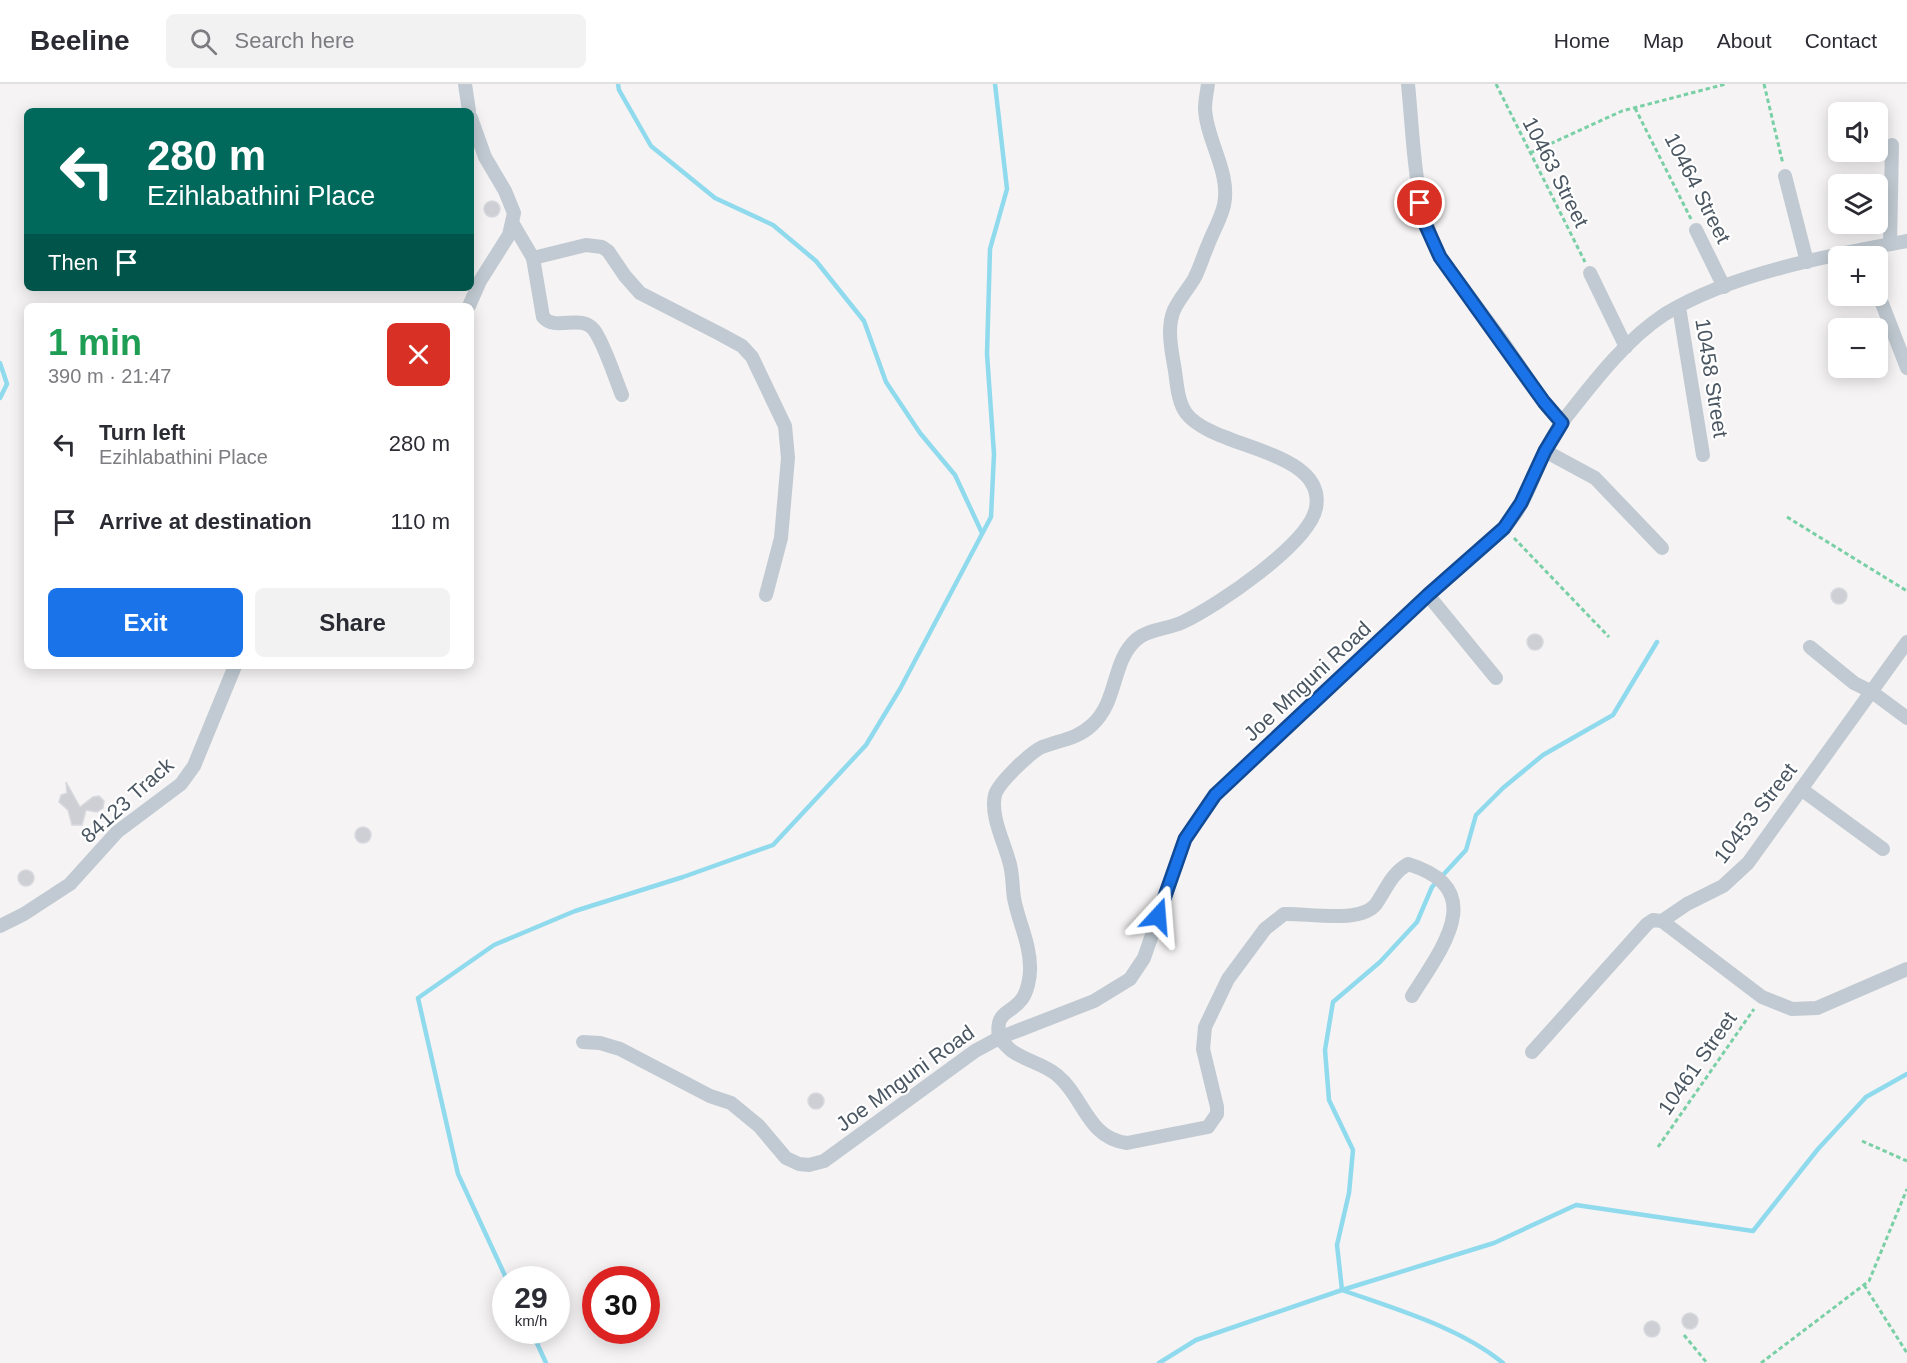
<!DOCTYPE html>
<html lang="en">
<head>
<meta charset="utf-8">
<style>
  :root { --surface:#fff; --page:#f2f2f3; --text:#2b2b33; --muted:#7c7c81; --line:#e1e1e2; --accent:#1a73e8 }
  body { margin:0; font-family:Helvetica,sans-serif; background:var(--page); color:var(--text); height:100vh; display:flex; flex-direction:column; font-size:22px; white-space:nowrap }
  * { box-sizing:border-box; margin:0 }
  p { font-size:20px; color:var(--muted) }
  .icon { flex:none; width:33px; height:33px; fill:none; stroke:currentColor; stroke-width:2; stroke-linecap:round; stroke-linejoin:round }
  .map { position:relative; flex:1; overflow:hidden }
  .sheet { position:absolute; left:24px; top:219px; width:450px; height:366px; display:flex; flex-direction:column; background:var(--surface); border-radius:9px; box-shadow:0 3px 15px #0003 }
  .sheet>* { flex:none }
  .guide { position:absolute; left:24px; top:24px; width:450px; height:183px; border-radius:9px; box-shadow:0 3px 15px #0003; background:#00695c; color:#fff; overflow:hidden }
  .buttons { position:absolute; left:1828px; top:18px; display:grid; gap:12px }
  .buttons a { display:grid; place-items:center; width:60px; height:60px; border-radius:9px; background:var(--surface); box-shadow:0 3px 15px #0003; font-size:30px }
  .speed { position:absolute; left:492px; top:1182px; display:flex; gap:12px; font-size:30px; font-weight:700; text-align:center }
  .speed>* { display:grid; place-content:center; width:78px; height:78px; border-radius:50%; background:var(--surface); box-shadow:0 3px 15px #0003; line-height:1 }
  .speed small { font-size:15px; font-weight:400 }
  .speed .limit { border:9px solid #d22; background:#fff; color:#111 }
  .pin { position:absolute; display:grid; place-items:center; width:51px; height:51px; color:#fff; margin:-26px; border:3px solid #fff; border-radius:50%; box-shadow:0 2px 6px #0007 }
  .me { position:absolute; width:66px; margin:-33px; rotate:19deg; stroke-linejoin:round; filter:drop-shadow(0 0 4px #0008) }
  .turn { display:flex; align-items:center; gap:21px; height:126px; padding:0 24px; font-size:27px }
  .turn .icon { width:78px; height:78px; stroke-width:2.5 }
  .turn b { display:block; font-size:42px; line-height:51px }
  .then { display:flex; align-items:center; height:57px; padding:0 24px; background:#0003; gap:12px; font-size:22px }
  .round { display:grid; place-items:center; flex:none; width:63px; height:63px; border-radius:9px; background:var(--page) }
  .headline { display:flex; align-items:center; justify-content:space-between; height:102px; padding:0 24px }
  h1 { font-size:36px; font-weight:800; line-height:45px; color:#1e9e55 }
  .cta { display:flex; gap:12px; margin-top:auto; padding:12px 24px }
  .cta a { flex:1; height:69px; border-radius:9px; background:var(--accent); color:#fff; font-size:24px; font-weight:800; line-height:69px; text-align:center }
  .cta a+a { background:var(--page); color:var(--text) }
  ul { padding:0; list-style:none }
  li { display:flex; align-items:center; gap:18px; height:78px; padding:0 24px }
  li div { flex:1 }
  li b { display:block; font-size:22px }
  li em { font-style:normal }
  header { display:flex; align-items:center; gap:36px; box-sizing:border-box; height:84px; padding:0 30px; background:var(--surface); border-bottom:2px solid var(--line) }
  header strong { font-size:28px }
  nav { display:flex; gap:33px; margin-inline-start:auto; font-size:21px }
  .search { width:420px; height:54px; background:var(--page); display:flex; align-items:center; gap:15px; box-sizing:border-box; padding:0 21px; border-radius:9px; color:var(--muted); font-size:22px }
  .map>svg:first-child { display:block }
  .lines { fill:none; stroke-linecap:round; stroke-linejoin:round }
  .stream { stroke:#90daee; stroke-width:4.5 }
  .building { fill:#cdcfd5; stroke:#d7d9de; stroke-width:1.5 }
  .path { stroke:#7ad0a6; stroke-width:3; stroke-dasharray:4.5 3; stroke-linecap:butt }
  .street { stroke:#c1cad2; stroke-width:14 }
  .route-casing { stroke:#114b97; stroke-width:15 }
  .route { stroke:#1a73e8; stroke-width:10 }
  .labels { text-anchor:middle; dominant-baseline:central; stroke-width:4.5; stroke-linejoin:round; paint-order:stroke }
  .street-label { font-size:21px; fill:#4a5661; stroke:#fff }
</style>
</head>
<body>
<header>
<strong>Beeline</strong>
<div class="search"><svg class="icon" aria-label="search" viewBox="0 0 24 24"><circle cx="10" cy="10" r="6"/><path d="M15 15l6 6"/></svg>Search here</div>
<nav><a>Home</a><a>Map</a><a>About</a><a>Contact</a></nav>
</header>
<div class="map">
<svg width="1907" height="1279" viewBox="0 0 1907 1279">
  <rect width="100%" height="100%" fill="#f5f3f3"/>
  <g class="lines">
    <g class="stream">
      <polyline points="618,0 619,6 651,62 715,114 773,141 816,177 864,237 886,298 920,349 955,391 982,449"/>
      <polyline points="0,279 7,300 0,314"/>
      <polyline points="507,1196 458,1090 418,914 494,861 575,827 683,793 773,761 866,661 900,605 991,433 994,370 987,270 990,165 1007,105 995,0"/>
      <polyline points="531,1246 546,1279"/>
      <polyline points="1159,1279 1196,1256 1342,1206 1494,1159 1576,1121 1753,1147 1818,1065 1866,1013 1907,990"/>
      <path d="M1503,1279C1459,1243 1395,1225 1342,1206L1337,1161L1349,1109L1353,1066L1329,1016L1325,966L1333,918L1380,878L1417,838L1432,803L1466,766L1476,731L1503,704L1543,671L1613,631L1657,558"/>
    </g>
  </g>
  <g class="building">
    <circle cx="492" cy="125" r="8"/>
    <circle cx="1839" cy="512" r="8"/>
    <circle cx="1535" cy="558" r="8"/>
    <polygon points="66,698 80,723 93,713 99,712 104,717 103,724 97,728 86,726 82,741 72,741 68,726 59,718 61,711 67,709"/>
    <circle cx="363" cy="751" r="8"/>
    <circle cx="26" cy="794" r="8"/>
    <circle cx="816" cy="1017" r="8"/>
    <circle cx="1690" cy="1237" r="8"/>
    <circle cx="1652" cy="1245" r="8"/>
  </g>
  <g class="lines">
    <g class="path">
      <polyline points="1496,0 1585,178"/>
      <polyline points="1764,0 1783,80"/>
      <polyline points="1635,24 1691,135"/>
      <polyline points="1530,69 1622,27 1726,0"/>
      <polyline points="1787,433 1907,507"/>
      <polyline points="1514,454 1609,553"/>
      <polyline points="1862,1057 1907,1077"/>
      <polyline points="1658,1063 1754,925"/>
      <polyline points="1864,1201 1907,1269"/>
      <polyline points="1684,1251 1707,1279"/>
      <polyline points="1761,1279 1869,1197 1907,1105"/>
    </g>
    <g class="street">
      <polyline points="465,0 469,27"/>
      <path d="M1208,0C1207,8 1205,17 1205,24C1206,56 1231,88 1224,121C1221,135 1213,147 1208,161C1203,172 1200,184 1194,195C1188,205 1179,215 1174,226C1166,245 1172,268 1175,287C1177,301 1178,318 1186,329C1212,365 1327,365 1316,424C1309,460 1217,522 1183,538C1169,545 1149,545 1137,555C1111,577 1119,616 1092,641C1077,655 1060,656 1042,663C1031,668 998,699 995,711C990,731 1004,758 1009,777C1013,789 1012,801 1014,814C1018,837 1031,861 1030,886C1030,895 1027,908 1022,915C1009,932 995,926 999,954C1003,958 1007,963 1012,967C1026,977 1044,980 1057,991C1084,1013 1087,1054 1127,1059L1208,1043L1217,1030V1023L1203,965L1205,943L1228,895L1265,845L1284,830C1307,829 1361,840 1376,820C1387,804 1391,790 1408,780C1490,805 1442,864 1412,912"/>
      <path d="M1408,0C1414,58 1413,120 1440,173L1503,258L1544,318L1562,339"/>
      <polyline points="1785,92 1807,178"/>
      <path d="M513,140L533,174L543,233C555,248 581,229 594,246C604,259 615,294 622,311"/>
      <polyline points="1696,146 1724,203"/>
      <polyline points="1890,160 1892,61"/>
      <polyline points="533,174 586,161 602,163 608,167 625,192 640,209 720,250 742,262 752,273 785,342 788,374 781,454 766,511"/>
      <polyline points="1590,189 1626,263"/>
      <polyline points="1878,209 1907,284"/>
      <polyline points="469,222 480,197 509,151 514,129 505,107 485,73 471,34"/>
      <polyline points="1679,223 1703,371"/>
      <polyline points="1545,367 1595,394 1662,464"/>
      <polyline points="1428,511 1496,594"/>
      <polyline points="1810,563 1854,599 1872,608 1907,634"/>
      <polyline points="1801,705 1883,765"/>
      <polyline points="1662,837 1762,913 1792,925 1817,924 1907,885"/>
      <polyline points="0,842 24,830 70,800 117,748 181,700 194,682 235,582"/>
      <path d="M583,958L600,959L620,965L710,1012L731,1019L759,1042L786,1074L799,1080L809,1081L824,1077L975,967L999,954L1094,917L1130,895L1144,874L1185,755L1215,711C1285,645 1356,579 1427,512C1451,489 1479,469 1503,445C1532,416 1538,369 1563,337C1592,300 1625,256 1665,230C1732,189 1831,171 1907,157"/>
      <polyline points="1532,968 1647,840 1653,836 1662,837 1687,820 1723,802 1748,779 1907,558"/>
    </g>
  </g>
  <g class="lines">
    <g class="route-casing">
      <polyline id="route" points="1158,832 1185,755 1215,711 1428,511 1504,444 1521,419 1545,367 1562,339 1544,318 1440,173 1426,142 1420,119"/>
    </g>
    <use href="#route" class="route"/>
  </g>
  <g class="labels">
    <g class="street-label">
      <text transform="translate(1556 88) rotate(63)">10463 Street</text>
      <text transform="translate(1698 104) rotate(63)">10464 Street</text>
      <text transform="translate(1712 294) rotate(81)">10458 Street</text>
      <text transform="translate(1307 597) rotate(-43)">Joe Mnguni Road</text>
      <text transform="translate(127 716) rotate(-42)">84123 Track</text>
      <text transform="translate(1755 729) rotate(-52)">10453 Street</text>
      <text transform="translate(1697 979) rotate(-55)">10461 Street</text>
      <text transform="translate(905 994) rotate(-36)">Joe Mnguni Road</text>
    </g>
  </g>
</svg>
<div class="buttons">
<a><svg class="icon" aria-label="sound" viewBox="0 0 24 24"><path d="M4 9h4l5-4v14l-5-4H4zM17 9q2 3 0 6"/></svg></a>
<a><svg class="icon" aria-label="layers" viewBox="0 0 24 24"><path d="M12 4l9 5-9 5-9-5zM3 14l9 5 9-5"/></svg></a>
<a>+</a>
<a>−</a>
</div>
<div class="speed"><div>29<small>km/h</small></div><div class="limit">30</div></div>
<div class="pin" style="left:1420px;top:119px;background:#d93025"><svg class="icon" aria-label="arrive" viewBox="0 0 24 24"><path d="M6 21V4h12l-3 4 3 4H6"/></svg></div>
<svg class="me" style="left:1158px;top:832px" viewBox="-20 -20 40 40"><path d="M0-17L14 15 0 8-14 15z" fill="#1a73e8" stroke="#fff" stroke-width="4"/></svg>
<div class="guide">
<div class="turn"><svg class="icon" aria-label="left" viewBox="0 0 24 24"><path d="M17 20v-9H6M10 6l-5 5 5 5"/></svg><div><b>280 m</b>Ezihlabathini Place</div></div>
<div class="then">Then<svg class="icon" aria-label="arrive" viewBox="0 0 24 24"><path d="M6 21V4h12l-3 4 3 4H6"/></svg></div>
</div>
<section class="sheet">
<div class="headline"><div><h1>1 min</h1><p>390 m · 21:47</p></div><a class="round" style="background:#d93025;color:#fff"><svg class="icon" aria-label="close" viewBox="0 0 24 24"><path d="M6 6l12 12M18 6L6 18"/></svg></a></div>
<ul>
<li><svg class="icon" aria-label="left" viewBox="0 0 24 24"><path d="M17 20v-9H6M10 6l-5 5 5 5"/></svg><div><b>Turn left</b><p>Ezihlabathini Place</p></div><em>280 m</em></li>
<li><svg class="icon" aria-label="arrive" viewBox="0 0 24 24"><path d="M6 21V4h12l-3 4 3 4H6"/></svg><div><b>Arrive at destination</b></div><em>110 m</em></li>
</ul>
<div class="cta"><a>Exit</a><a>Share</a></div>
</section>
</div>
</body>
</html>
